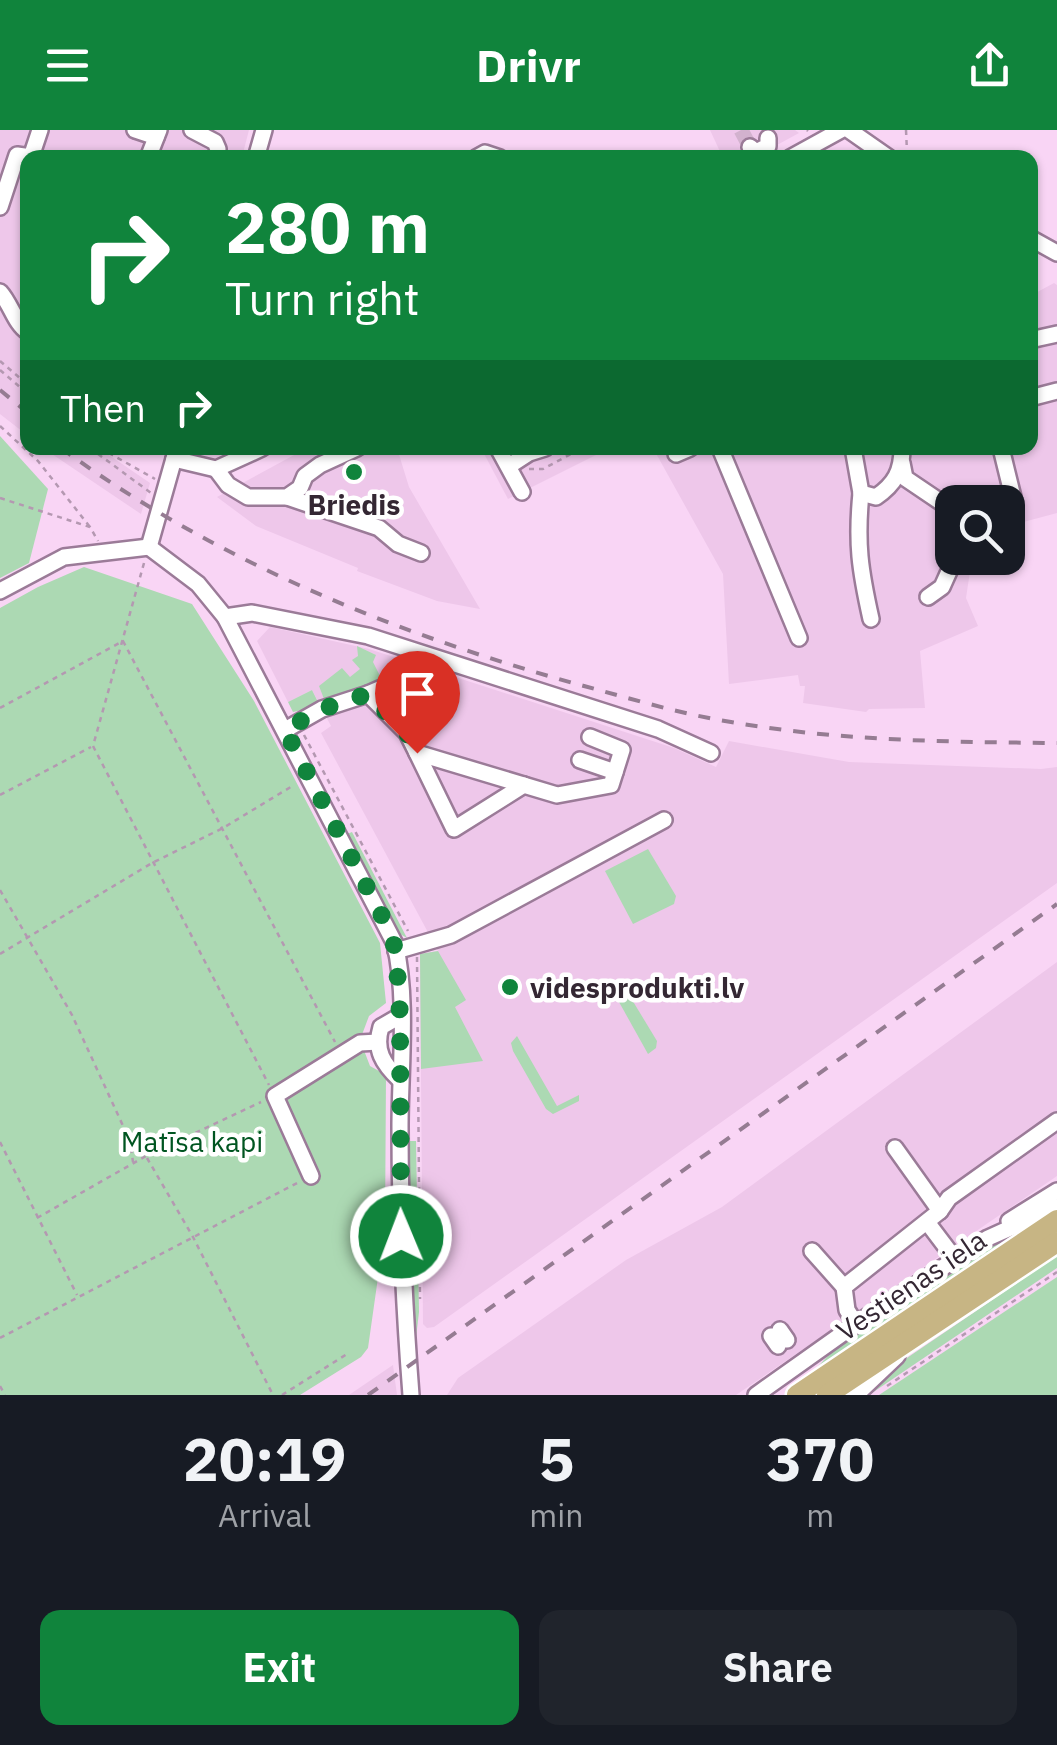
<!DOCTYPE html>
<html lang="en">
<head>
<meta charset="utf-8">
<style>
  :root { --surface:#171b24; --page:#20242c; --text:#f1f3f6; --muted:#9ea1a6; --accent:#10843c }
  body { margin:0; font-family:"IBM Plex Sans",sans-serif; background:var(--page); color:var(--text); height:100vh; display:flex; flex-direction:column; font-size:38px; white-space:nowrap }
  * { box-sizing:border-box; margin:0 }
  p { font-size:32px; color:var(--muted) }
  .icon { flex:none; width:55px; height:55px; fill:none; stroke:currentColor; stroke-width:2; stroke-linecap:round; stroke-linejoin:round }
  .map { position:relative; height:1265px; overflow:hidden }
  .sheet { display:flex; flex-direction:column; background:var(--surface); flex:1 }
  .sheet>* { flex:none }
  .top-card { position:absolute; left:20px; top:20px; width:1018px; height:305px; border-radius:20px; box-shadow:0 2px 8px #0004; background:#10843c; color:#fff; overflow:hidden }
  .buttons { position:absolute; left:935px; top:355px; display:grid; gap:20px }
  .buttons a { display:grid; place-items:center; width:90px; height:90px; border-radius:20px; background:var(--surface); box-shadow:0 2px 8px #0004; font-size:50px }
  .pin { position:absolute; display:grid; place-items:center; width:85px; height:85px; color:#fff; margin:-102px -42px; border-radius:50% 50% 50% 0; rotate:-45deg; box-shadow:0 0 10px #0007 }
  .pin .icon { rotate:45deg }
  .me { position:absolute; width:110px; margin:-55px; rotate:359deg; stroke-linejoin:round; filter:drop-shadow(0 0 8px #0008) }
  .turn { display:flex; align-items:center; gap:35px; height:210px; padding:0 40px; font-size:45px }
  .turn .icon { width:130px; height:130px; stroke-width:2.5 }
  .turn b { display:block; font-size:70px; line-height:85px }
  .then { display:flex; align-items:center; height:95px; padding:0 40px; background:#0003; gap:20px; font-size:38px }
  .eta { display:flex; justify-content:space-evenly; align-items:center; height:170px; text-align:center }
  .eta b { font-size:60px; font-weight:700; line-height:70px }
  .cta { display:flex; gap:20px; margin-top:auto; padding:20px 40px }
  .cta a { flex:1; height:115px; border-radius:20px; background:var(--accent); color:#fff; font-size:40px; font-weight:700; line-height:115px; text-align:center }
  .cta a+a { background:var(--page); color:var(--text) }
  header { display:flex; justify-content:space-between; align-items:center; height:130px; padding:0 40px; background:var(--accent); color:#fff; font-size:45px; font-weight:700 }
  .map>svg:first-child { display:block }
  .built { fill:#eec7ea }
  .green { fill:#acd9b3 }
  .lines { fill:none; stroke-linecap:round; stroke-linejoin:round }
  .minor-tunnel { stroke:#d2b2ce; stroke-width:15; stroke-dasharray:15 8; stroke-linecap:butt }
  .minor-casing { stroke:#9b7b98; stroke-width:20 }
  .major-casing { stroke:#fff; stroke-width:25 }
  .path { stroke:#b498b1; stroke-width:2.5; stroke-dasharray:5 5; stroke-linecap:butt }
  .minor { stroke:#fff; stroke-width:15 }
  .major { stroke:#c7b584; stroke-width:20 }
  .rail { stroke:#957c92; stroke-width:4; stroke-dasharray:12 12; stroke-linecap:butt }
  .route { stroke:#10843c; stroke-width:18; stroke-dasharray:0 32.4 }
  .poi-dot { fill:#10843c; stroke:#fff; stroke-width:4 }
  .labels { text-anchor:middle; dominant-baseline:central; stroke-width:9; stroke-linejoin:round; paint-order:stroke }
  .poi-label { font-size:28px; font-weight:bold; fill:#342733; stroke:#fff }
  .park-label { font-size:28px; fill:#005521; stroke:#fff }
  .street-label { font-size:28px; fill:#342733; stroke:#fff }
</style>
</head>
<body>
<header><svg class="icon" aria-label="menu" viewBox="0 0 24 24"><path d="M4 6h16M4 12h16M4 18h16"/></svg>Drivr<svg class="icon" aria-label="share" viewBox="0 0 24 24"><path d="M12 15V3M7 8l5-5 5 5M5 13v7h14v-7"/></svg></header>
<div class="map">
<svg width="1057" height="1265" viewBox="0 0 1057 1265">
  <rect width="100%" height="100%" fill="#f9d5f5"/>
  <g class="built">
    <polygon points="0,0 249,0 242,27 28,28 27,305 0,284"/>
    <polygon points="710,0 795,0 799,3 755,27 723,28"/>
    <polygon points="1054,153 1057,155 1057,383 1008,396 1008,372 952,372 952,428 972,428 966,468 978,496 920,521 925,578 869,579 866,582 803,573 805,556 800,556 798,545 729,554 723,444 653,318 1030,318 1030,166"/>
    <polygon points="43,318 108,318 106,323 150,353 141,384"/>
    <polygon points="307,318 397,318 409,357 480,479 437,471 357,441 358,438 256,396 217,367"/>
    <polygon points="481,318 610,318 508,369"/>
    <polygon points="270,497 369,519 674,618 716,637 729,611 849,632 1041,639 1057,637 1057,753 434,1197 427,1198 423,1194 420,824 438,821 321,603 331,596 312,560 288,572 257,511"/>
    <polygon points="1057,832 1057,1046 736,1265 447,1265 458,1248 626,1130 722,1077"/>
    <polygon points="393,1235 397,1265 349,1265"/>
  </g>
  <g class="green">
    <polygon points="0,306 48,359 29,433 0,448"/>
    <polygon points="84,437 192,474 254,571 380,813 386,873 369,886 360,910 370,936 386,945 385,1098 368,1218 361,1227 300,1265 0,1265 0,478 38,457"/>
    <polygon points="357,516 376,525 373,532 381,548 320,576 293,582 288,572 312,560 318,572 324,569 319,556 342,538 350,547 360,539 352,530 358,526"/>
    <polygon points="352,702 407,808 400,804 392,791 347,704"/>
    <polygon points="648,719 676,766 674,774 633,794 605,741"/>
    <polygon points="438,821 466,870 455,877 483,931 421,939 420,824"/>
    <polygon points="620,850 657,911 656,918 648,924 609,854"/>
    <polygon points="517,906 557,976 579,965 579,971 553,984 546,979 513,921 511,913"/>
    <polygon points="408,1011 416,1011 419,1182 414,1225"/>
    <polygon points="1035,1094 810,1245 838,1215 993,1111"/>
    <polygon points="1057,1126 1057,1138 869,1265 864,1265 901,1232"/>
    <polygon points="1057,1147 1057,1265 879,1265"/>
  </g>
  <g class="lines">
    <polyline class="minor-tunnel" points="741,0 750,17"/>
    <g class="minor-casing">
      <g id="minor">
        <polyline points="135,0 156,7"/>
        <polyline points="192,0 215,12 218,19 216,28"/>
        <polyline points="849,0 889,28"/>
        <polyline points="750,17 756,22 768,16 768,8"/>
        <polyline points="148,28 159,0"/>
        <polyline points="256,28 264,0"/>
        <polyline points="476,28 485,23 500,28"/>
        <polyline points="790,28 841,0"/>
        <polyline points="0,77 17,25 31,27 40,0"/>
        <polyline points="1030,108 1057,123"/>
        <path d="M0,162C11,174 15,194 28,202"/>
        <polyline points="1030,210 1057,204"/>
        <polyline points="1030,268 1057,261"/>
        <polyline points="498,318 522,362"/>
        <polyline points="720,318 799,508"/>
        <path d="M853,318L861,363L876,367C895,354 902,341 902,318"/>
        <polyline points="1001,318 1013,367 1010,381"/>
        <polyline points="676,324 690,318"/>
        <polyline points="174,329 216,339 262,318"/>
        <polyline points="902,333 905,348 942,373 952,389"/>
        <polyline points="509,336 529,323 545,318"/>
        <polyline points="216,339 228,355 248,367 287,367 300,358 305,346 320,335 357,318"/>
        <path d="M861,363C856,413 860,440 871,489"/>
        <polyline points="287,367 379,398 398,414 421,423"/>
        <path d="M149,417L198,454L225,487L395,814C408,869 400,940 400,997C400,1087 404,1175 411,1265"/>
        <polyline points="149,417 177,318"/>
        <polyline points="0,461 64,427 149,417"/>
        <polyline points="928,467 942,457 955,428"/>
        <polyline points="225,487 252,483 368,506 658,599 711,623"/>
        <polyline points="368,564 398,551 422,557 407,603"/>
        <polyline points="285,600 322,579 368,564 407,603 417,623 557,665 611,655 622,620 590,607"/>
        <polyline points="417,623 454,699 524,655"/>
        <polyline points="580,630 615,642"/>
        <polyline points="396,821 451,805 664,690"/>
        <path d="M400,886L381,897C374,920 383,934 400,950"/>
        <polyline points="895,1018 940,1081"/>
        <polyline points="311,1046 275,966 360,913 378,912"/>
        <polyline points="1009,1091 1057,1061"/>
        <polyline points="927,1092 955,1129"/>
        <polyline points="812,1121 844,1157"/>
        <polyline points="856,1194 847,1180 844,1157 940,1081 949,1068 1057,991"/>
        <polyline points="780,1200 787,1210"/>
        <polyline points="771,1206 778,1216"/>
        <polyline points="756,1265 856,1194 988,1108 1057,1077"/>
        <polyline points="856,1265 897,1226"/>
      </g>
    </g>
    <g class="major-casing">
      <g id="major">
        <polyline points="797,1265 1057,1090"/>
        <polyline points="827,1265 1057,1112"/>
      </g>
    </g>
    <g class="path">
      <polyline points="807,0 808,1"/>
      <polyline points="906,0 907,22"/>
      <polyline points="0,231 28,255"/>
      <polyline points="0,240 28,264"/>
      <polyline points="0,296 38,331 90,397"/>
      <polyline points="90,318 151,363"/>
      <polyline points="100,318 155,349"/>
      <polyline points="529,339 543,339 582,318"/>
      <polyline points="0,368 90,397 98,411"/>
      <polyline points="144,433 93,616 269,955"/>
      <polyline points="0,578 123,511 335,912"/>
      <polyline points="304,605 408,801"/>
      <polyline points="0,665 91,617"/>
      <polyline points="0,760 72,885 130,1011 133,1032"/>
      <polyline points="0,824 152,733 223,698 294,655"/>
      <polyline points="417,827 420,1169"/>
      <polyline points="0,1012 77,1165"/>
      <polyline points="147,1028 193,1107 273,1265"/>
      <polyline points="37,1088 146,1026 261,972"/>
      <polyline points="0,1208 301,1051"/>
      <polyline points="0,1256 5,1265"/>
      <polyline points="887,1256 1057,1142"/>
      <polyline points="282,1265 347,1224"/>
    </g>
    <use href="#minor" class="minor"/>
    <use href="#major" class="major"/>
    <g class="rail">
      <polyline points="0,260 28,283"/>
      <path d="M61,318C217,432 398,505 584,556C632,569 681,584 731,592C839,611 948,612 1057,613"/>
      <polyline points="368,1265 1057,774"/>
    </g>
  </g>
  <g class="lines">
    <polyline class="route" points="401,1106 400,886 396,820 383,788 285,600 322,579 368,564 407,603 417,623"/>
  </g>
  <g class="poi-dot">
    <circle cx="354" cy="342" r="10"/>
    <circle cx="510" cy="857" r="10"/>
  </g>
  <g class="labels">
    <g class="poi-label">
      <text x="354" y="374">Briedis</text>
      <text x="530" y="857" text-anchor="start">videsprodukti.lv</text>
    </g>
    <g class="park-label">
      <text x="192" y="1011">Matīsa kapi</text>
    </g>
    <g class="street-label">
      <text transform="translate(911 1155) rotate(-34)">Vestienas iela</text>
    </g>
  </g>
</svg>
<div class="buttons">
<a><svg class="icon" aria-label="search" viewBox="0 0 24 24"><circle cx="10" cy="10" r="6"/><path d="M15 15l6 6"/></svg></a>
</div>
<div class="pin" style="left:417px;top:623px;background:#d93025"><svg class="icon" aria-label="arrive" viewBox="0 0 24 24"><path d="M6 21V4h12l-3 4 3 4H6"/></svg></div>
<svg class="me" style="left:401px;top:1106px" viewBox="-20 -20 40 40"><circle r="17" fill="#10843c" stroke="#fff" stroke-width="3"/><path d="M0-11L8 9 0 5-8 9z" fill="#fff"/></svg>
<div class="top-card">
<div class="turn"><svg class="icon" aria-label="right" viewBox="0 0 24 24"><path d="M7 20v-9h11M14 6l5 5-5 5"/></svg><div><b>280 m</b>Turn right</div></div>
<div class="then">Then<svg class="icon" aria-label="right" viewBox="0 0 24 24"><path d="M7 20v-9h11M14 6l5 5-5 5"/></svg></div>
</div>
</div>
<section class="sheet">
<div class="eta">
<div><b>20:19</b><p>Arrival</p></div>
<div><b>5</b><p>min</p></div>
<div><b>370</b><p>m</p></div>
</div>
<div class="cta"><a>Exit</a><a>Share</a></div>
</section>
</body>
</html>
